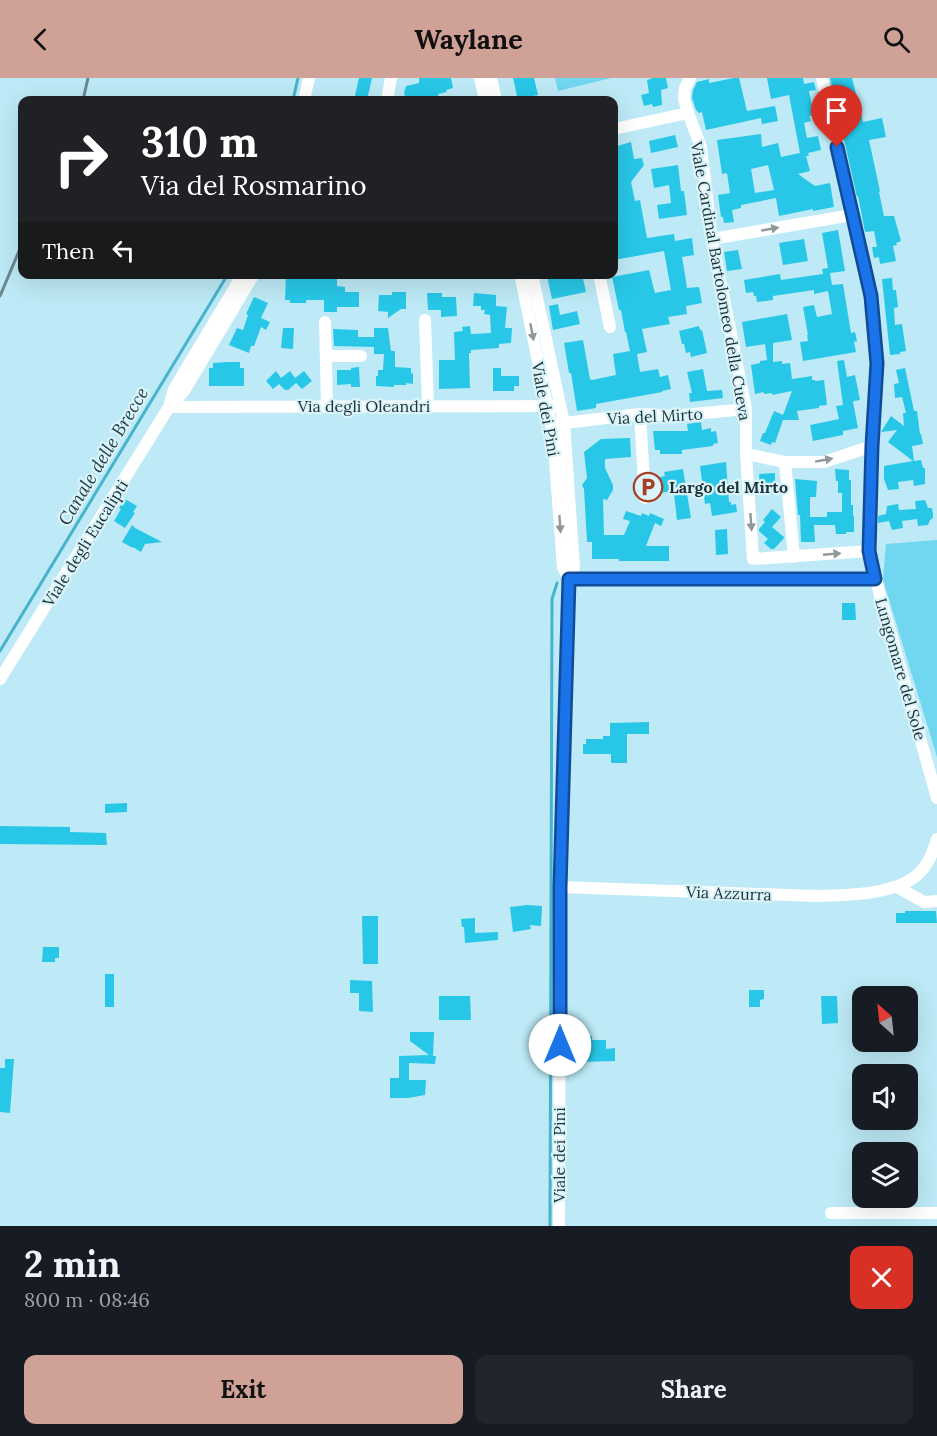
<!DOCTYPE html>
<html lang="en">
<head>
<meta charset="utf-8">
<style>
  :root { --surface:#171b24; --page:#20242c; --text:#f1f3f6; --muted:#9ea1a6; --accent:#d0a297 }
  body { margin:0; font-family:Lora,serif; background:var(--page); color:var(--text); height:100vh; display:flex; flex-direction:column; font-size:22px; white-space:nowrap }
  * { box-sizing:border-box; margin:0 }
  p { font-size:20px; color:var(--muted) }
  .icon { flex:none; width:33px; height:33px; fill:none; stroke:currentColor; stroke-width:2; stroke-linecap:round; stroke-linejoin:round }
  .map { position:relative; height:1148px; overflow:hidden }
  .panel { display:flex; flex-direction:column; background:var(--surface); flex:1 }
  .panel>* { flex:none }
  .guide { position:absolute; left:18px; top:18px; width:600px; height:183px; border-radius:12px; box-shadow:0 6px 24px #0002; background:#202124; color:#fff; overflow:hidden }
  .needle { width:39px; rotate:333deg }
  .tools { position:absolute; left:852px; top:908px; display:grid; gap:12px }
  .tools a { display:grid; place-items:center; width:66px; height:66px; border-radius:12px; background:var(--surface); box-shadow:0 6px 24px #0002; font-size:30px }
  .pin { position:absolute; display:grid; place-items:center; width:51px; height:51px; color:#fff; margin:-62px -26px; border-radius:50% 50% 50% 0; rotate:-45deg; box-shadow:0 0 6px #0007 }
  .pin .icon { rotate:45deg }
  .me { position:absolute; width:66px; margin:-33px; rotate:0deg; stroke-linejoin:round; filter:drop-shadow(0 0 4px #0008) }
  .turn { display:flex; align-items:center; gap:21px; height:126px; padding:0 24px; font-size:27px }
  .turn .icon { width:78px; height:78px; stroke-width:2.5 }
  .turn b { display:block; font-size:42px; line-height:51px }
  .then { display:flex; align-items:center; height:57px; padding:0 24px; background:#0003; gap:12px; font-size:22px }
  .round { display:grid; place-items:center; flex:none; width:63px; height:63px; border-radius:12px; background:var(--page) }
  .summary { display:flex; align-items:center; justify-content:space-between; height:102px; padding:0 24px }
  h1 { font-size:36px; font-weight:700; line-height:45px }
  .cta { display:flex; gap:12px; margin-top:auto; padding:12px 24px }
  .cta a { flex:1; height:69px; border-radius:12px; background:var(--accent); color:#111; font-size:24px; font-weight:700; line-height:69px; text-align:center }
  .cta a+a { background:var(--page); color:var(--text) }
  header { display:flex; justify-content:space-between; align-items:center; height:78px; padding:0 24px; background:var(--accent); color:#111; font-size:27px; font-weight:700 }
  .map>svg:first-child { display:block }
  .green { fill:#71d6ef }
  .lines { fill:none; stroke-linecap:round; stroke-linejoin:round }
  .stream { stroke:#47b3cc; stroke-width:3 }
  .building { fill:#28c7e7; fill-rule:evenodd }
  .minor { stroke:#fff; stroke-width:12 }
  .rail { stroke:#6a8890; stroke-width:3 }
  .oneway { fill:#8f989a }
  .route-casing { stroke:#114b97; stroke-width:15 }
  .route { stroke:#1a73e8; stroke-width:10 }
  .labels { text-anchor:middle; dominant-baseline:central; stroke-width:4.5; stroke-linejoin:round; paint-order:stroke }
  .street-label { font-size:16px; fill:#1f3035; stroke:#d9f4fb }
  .poi-label { font-size:16px; font-weight:bold; fill:#1f3035; stroke:#d9f4fb; text-anchor:start }
  .water-label { font-size:18px; font-style:italic; fill:#243c43; stroke:#d9f4fb }
</style>
</head>
<body>
<header><svg class="icon" aria-label="back" viewBox="0 0 24 24"><path d="M15 5l-7 7 7 7"/></svg>Waylane<svg class="icon" aria-label="search" viewBox="0 0 24 24"><circle cx="10" cy="10" r="6"/><path d="M15 15l6 6"/></svg></header>
<div class="map">
<svg width="937" height="1148" viewBox="0 0 937 1148">
  <rect width="100%" height="100%" fill="#bdeaf6"/>
  <g class="green">
    <polygon points="555,0 611,0 558,13"/>
    <polygon points="937,462 937,679 883,502 886,466"/>
  </g>
  <g class="lines">
    <g class="stream">
      <polyline points="293,22 298,0"/>
      <polyline points="0,573 228,196"/>
      <polyline points="550,1148 552,521 557,505"/>
    </g>
  </g>
  <g class="building">
    <polygon points="359,0 372,0 367,22 354,22"/>
    <polygon points="419,0 451,0 453,10 446,12 447,14 438,16 439,19 426,21 426,22 406,22 404,15 406,8 419,5"/>
    <polygon points="513,0 534,0 538,17 528,19 528,22 518,22"/>
    <polygon points="653,0 666,0 668,10 661,12 662,27 653,29 652,26 644,28 641,17 649,15 647,2"/>
    <polygon points="734,0 739,0 747,33 775,28 778,43 762,46 761,40 706,52 702,34 699,35 696,32 692,20 693,12 697,4 709,1 709,5"/>
    <path d="M767,0H803L804,6L814,4L816,12L809,13L814,37L809,38L811,43L804,45L807,60L818,58L821,72L808,75L809,78H806L810,93L798,96L815,108L830,105L834,129L813,133V131L779,138L776,120L741,127V130L732,132L734,144L724,145L723,139H721L718,117L730,115L727,95L722,96L717,62L761,56L762,69L778,65L781,79L800,75L789,17L771,21ZM768,87L774,112L755,115L751,91Z"/>
    <polygon points="830,0 852,0 863,44 882,40 886,59 869,62 880,113 879,114 884,138 894,138 901,163 896,165 897,167 893,168 896,183 880,186 879,179 874,180 872,169 877,169 874,153 865,154 858,118 857,119"/>
    <polygon points="675,57 678,69 651,75 649,63"/>
    <polygon points="631,64 634,81 642,80 644,87 631,104 635,123 640,122 647,160 674,156 675,163 692,160 694,177 682,179 685,197 687,210 699,209 702,225 686,228 687,236 668,239 670,246 642,251 647,274 637,276 640,294 658,291 660,299 668,297 671,311 662,313 662,314 596,326 596,330 577,333 571,295 569,295 564,265 583,262 590,301 592,302 616,297 613,276 630,273 626,254 625,254 621,232 619,232 612,199 649,192 655,215 671,212 664,173 614,182 614,69"/>
    <polygon points="678,87 681,113 684,113 687,137 659,141 657,127 671,125 669,107 654,110 651,91"/>
    <polygon points="838,152 845,193 830,195 832,207 843,206 851,255 855,254 857,263 854,264 856,274 803,283 800,264 808,263 807,257 808,257 803,229 814,227 817,239 832,236 828,213 814,216 814,212 773,218 773,222 757,224 756,218 754,218 753,214 746,215 744,202 780,196 781,202 823,196 822,191 828,190 822,155"/>
    <polygon points="804,161 808,183 783,187 779,165"/>
    <polygon points="738,172 742,191 727,193 724,174"/>
    <polygon points="286,196 337,196 337,208 345,209 345,214 359,214 359,229 337,229 337,234 324,234 324,222 306,222 306,225 290,225 290,222 285,222"/>
    <polygon points="553,196 582,196 586,214 552,221 547,198"/>
    <polygon points="892,200 893,212 896,212 898,229 894,230 895,247 902,246 906,273 900,274 900,276 890,277 882,201"/>
    <polygon points="392,214 406,214 406,231 401,231 388,240 388,234 378,233 379,217 392,217"/>
    <polygon points="427,215 442,215 442,219 456,219 457,238 441,239 441,232 428,232"/>
    <polygon points="474,215 496,217 496,228 507,229 505,250 512,250 511,265 499,266 499,270 471,272 471,275 469,275 470,310 439,311 439,282 455,282 454,254 463,253 462,249 470,248 471,256 491,255 490,237 484,236 485,232 481,232 481,228 473,228"/>
    <polygon points="254,219 268,225 261,240 270,244 266,252 261,249 254,268 251,268 249,275 229,267 237,250 243,252 248,237 246,236"/>
    <polygon points="558,226 560,237 577,233 580,246 553,252 549,228"/>
    <polygon points="787,236 792,262 773,265 773,284 782,283 782,286 790,285 792,301 812,298 812,302 815,302 815,303 824,302 827,327 819,328 819,330 797,333 799,342 783,342 775,365 772,364 771,367 760,363 763,355 765,355 774,333 783,337 792,313 772,317 772,315 764,316 764,314 755,316 751,287 760,285 760,283 767,282 765,266 746,269 742,244"/>
    <polygon points="699,248 700,252 702,252 707,275 691,279 690,274 686,275 684,266 682,266 679,253"/>
    <polygon points="283,250 294,250 293,271 281,270"/>
    <polygon points="374,250 388,250 391,273 395,273 395,289 411,290 411,296 413,295 413,306 406,305 406,307 394,307 394,309 376,308 376,298 378,298 378,292 383,292 384,276 374,276 374,269 334,268 333,251 358,252 358,259 374,259"/>
    <polygon points="844,282 847,299 855,297 860,322 854,323 853,324 858,350 843,353 843,357 813,363 810,347 839,341 836,328 843,327 837,283"/>
    <polygon points="228,284 240,284 240,290 244,290 244,308 209,308 209,290 213,290 213,285"/>
    <polygon points="359,289 360,309 351,309 351,306 337,307 337,292 351,292 351,290"/>
    <polygon points="493,290 501,290 501,298 519,298 519,308 514,308 514,313 493,313"/>
    <polygon points="905,290 914,333 917,333 920,356 921,356 923,366 912,368 914,383 921,382 923,390 925,390 925,406 914,408 913,402 898,404 899,411 888,412 884,401 884,388 913,383 888,364 897,352 881,354 891,338 904,348 903,335 906,335 902,319 895,320 894,306 899,305 896,292"/>
    <polygon points="703,291 707,313 722,312 723,320 690,324 689,315 692,315 687,294"/>
    <polygon points="276,293 281,300 290,293 295,300 304,293 312,303 302,311 296,305 288,312 285,312 279,306 273,311 266,303"/>
    <polygon points="701,344 702,352 711,350 711,354 716,353 718,365 713,366 713,368 682,372 682,376 660,376 660,372 655,372 653,353 688,353 687,346"/>
    <polygon points="630,360 631,379 605,381 605,390 613,407 613,412 607,422 603,421 604,457 624,457 630,443 623,441 626,433 641,438 642,435 649,438 650,435 664,441 661,448 655,445 646,468 669,468 669,483 619,483 619,481 592,481 592,464 587,464 584,411 582,407 587,400 584,374 601,361"/>
    <polygon points="726,384 729,424 731,424 731,427 736,426 737,434 712,438 710,425 705,426 700,388"/>
    <polygon points="683,391 691,440 677,442 674,416 668,417 668,414 656,415 654,400 665,398 664,394"/>
    <polygon points="835,391 849,392 849,402 851,402 851,427 853,427 853,438 854,438 854,454 846,454 846,456 836,456 835,447 814,447 815,464 801,464 800,437 798,437 795,401 817,403 816,419 810,419 810,439 827,439 827,434 842,434 842,415 838,415 838,403 836,403"/>
    <polygon points="775,395 775,407 778,407 778,416 764,417 764,409 760,409 759,396"/>
    <polygon points="125,421 137,428 133,434 135,435 125,450 114,443 121,431 119,430"/>
    <polygon points="925,422 928,430 932,430 933,436 933,440 930,442 928,447 918,448 917,441 902,443 903,450 892,452 889,443 878,445 878,438 886,436 887,428 898,426 899,432 916,431 915,423"/>
    <polygon points="772,431 781,439 772,449 784,459 784,460 774,471 771,471 764,465 768,461 759,453 759,451 765,444 763,442"/>
    <polygon points="132,447 135,450 162,464 145,466 141,474 133,469 133,470 122,464"/>
    <polygon points="727,451 728,476 716,477 715,452"/>
    <polygon points="842,525 855,525 856,542 842,542"/>
    <polygon points="649,644 649,656 627,656 627,685 611,685 611,676 583,676 583,666 586,666 586,661 603,661 603,658 610,658 610,645"/>
    <polygon points="127,725 127,734 105,735 105,726"/>
    <polygon points="0,748 70,749 70,754 106,755 107,767 0,766"/>
    <polygon points="527,827 542,828 541,848 530,847 531,851 513,854 510,829"/>
    <polygon points="905,833 936,833 937,845 896,845 896,835 905,835"/>
    <polygon points="362,838 378,838 378,886 363,886"/>
    <polygon points="475,840 475,855 498,854 498,862 465,865 464,849 462,849 461,841"/>
    <polygon points="43,869 59,869 59,880 55,880 55,884 42,884"/>
    <rect x="105" y="896" width="9" height="33"/>
    <polygon points="350,902 372,903 373,934 359,933 359,915 350,915"/>
    <polygon points="749,912 764,912 764,921 760,922 760,929 749,929"/>
    <polygon points="439,918 470,918 471,942 439,942"/>
    <polygon points="821,918 837,918 838,945 822,946"/>
    <polygon points="410,954 434,954 433,978 436,978 435,986 409,985 409,1002 426,1002 425,1017 408,1020 390,1020 390,1000 399,1000 399,978 429,977 410,963"/>
    <polygon points="592,958 592,962 606,962 606,971 615,970 615,983 581,984 581,959"/>
    <polygon points="5,981 14,981 10,1035 0,1034 0,990 5,990"/>
  </g>
  <g class="lines">
    <g class="minor">
      <polyline points="480,0 485,22"/>
      <polyline points="491,0 496,22"/>
      <polyline points="690,0 685,10 684,21 688,35 701,69 712,161 746,331 746,376 753,481 869,473"/>
      <polyline points="822,0 871,218 877,285 872,368 869,473 880,518 937,720"/>
      <polyline points="304,22 309,0"/>
      <polyline points="387,22 391,0"/>
      <polyline points="614,51 688,35"/>
      <polyline points="712,161 852,137"/>
      <polyline points="520,196 553,356 563,489 569,501"/>
      <polyline points="532,196 564,345 574,489 569,501 560,809 559,1148"/>
      <polyline points="599,196 610,249"/>
      <polyline points="425,242 428,328"/>
      <polyline points="325,244 327,328"/>
      <polyline points="326,278 361,278"/>
      <polyline points="170,325 174,311 243,196"/>
      <polyline points="169,329 560,328"/>
      <polyline points="640,336 645,420"/>
      <polyline points="556,346 640,336 673,338 746,331"/>
      <polyline points="746,376 785,384 824,384 872,368"/>
      <polyline points="785,384 794,479"/>
      <polyline points="569,501 875,501"/>
      <polyline points="0,601 169,329 184,313 254,196"/>
      <path d="M560,809L817,818C847,817 894,817 917,797C928,788 933,774 937,761"/>
      <polyline points="897,809 924,824 937,823"/>
      <polyline points="831,1135 937,1135"/>
    </g>
    <g class="rail">
      <polyline points="83,22 88,0"/>
      <polyline points="0,218 22,166"/>
    </g>
  </g>
  <defs><path id="oneway-solid" d="M-6-.8H1V-3.2L6.5 0L1 3.2V.8H-6Z" transform="scale(1.5)"/></defs>
  <g class="oneway">
    <use href="#oneway-solid" transform="translate(770 151) rotate(-10)"/>
    <use href="#oneway-solid" transform="translate(532 254) rotate(79)"/>
    <use href="#oneway-solid" transform="translate(824 382) rotate(-10)"/>
    <use href="#oneway-solid" transform="translate(751 444) rotate(86)"/>
    <use href="#oneway-solid" transform="translate(560 446) rotate(86)"/>
    <use href="#oneway-solid" transform="translate(832 476) rotate(-5)"/>
  </g>
  <g class="lines">
    <g class="route-casing">
      <polyline id="route" points="560,967 560,809 569,501 875,501 869,473 872,368 877,285 875,263 871,218 837,69"/>
    </g>
    <use href="#route" class="route"/>
  </g>
  <defs>
    <g id="parking-ring" transform="scale(1.5)"><circle r="9.5" fill="#d9f4fb" stroke="#a83f23" stroke-width="1.5"/><path d="M-3.5-5.5H1a3.5 3.5 0 0 1 0 7H-1V5.5H-3.5ZM-1-3.4V-.6H.8a1.4 1.4 0 0 0 0-2.8Z" fill="#a83f23"/></g>
  </defs>
  <g fill-rule="evenodd">
    <use href="#parking-ring" x="648" y="409"/>
  </g>
  <g class="labels">
    <g class="street-label">
      <text transform="translate(721 203) rotate(80)">Viale Cardinal Bartolomeo della Cueva</text>
      <text x="364" y="328">Via degli Oleandri</text>
      <text transform="translate(546 331) rotate(80)">Viale dei Pini</text>
      <text transform="translate(655 338) rotate(-3)">Via del Mirto</text>
      <text transform="translate(85 465) rotate(-58)">Viale degli Eucalipti</text>
      <text transform="translate(901 591) rotate(74)">Lungomare del Sole</text>
      <text transform="translate(729 815) rotate(2)">Via Azzurra</text>
      <text transform="translate(559 1077) rotate(-90)">Viale dei Pini</text>
    </g>
    <g class="poi-label">
      <text x="669" y="409">Largo del Mirto</text>
    </g>
    <g class="water-label">
      <text transform="translate(103 378) rotate(-59)">Canale delle Brecce</text>
    </g>
  </g>
</svg>
<div class="tools">
<a><svg class="needle" viewBox="-14 -14 28 28"><path d="M0-13l5 13h-10z" fill="#e53935"/><path d="M0 13l5-13h-10z" fill="#9ea1a6"/></svg></a>
<a><svg class="icon" aria-label="sound" viewBox="0 0 24 24"><path d="M4 9h4l5-4v14l-5-4H4zM17 9q2 3 0 6"/></svg></a>
<a><svg class="icon" aria-label="layers" viewBox="0 0 24 24"><path d="M12 4l9 5-9 5-9-5zM3 14l9 5 9-5"/></svg></a>
</div>
<div class="pin" style="left:837px;top:69px;background:#d93025"><svg class="icon" aria-label="arrive" viewBox="0 0 24 24"><path d="M6 21V4h12l-3 4 3 4H6"/></svg></div>
<svg class="me" style="left:560px;top:967px" viewBox="-20 -20 40 40"><circle r="19" fill="#fff"/><path d="M0-13L10 11 0 6-10 11z" fill="#1a73e8"/></svg>
<div class="guide">
<div class="turn"><svg class="icon" aria-label="right" viewBox="0 0 24 24"><path d="M7 20v-9h11M14 6l5 5-5 5"/></svg><div><b>310 m</b>Via del Rosmarino</div></div>
<div class="then">Then<svg class="icon" aria-label="left" viewBox="0 0 24 24"><path d="M17 20v-9H6M10 6l-5 5 5 5"/></svg></div>
</div>
</div>
<section class="panel">
<div class="summary"><div><h1>2 min</h1><p>800 m · 08:46</p></div><a class="round" style="background:#d93025;color:#fff"><svg class="icon" aria-label="close" viewBox="0 0 24 24"><path d="M6 6l12 12M18 6L6 18"/></svg></a></div>
<div class="cta"><a>Exit</a><a>Share</a></div>
</section>
</body>
</html>
